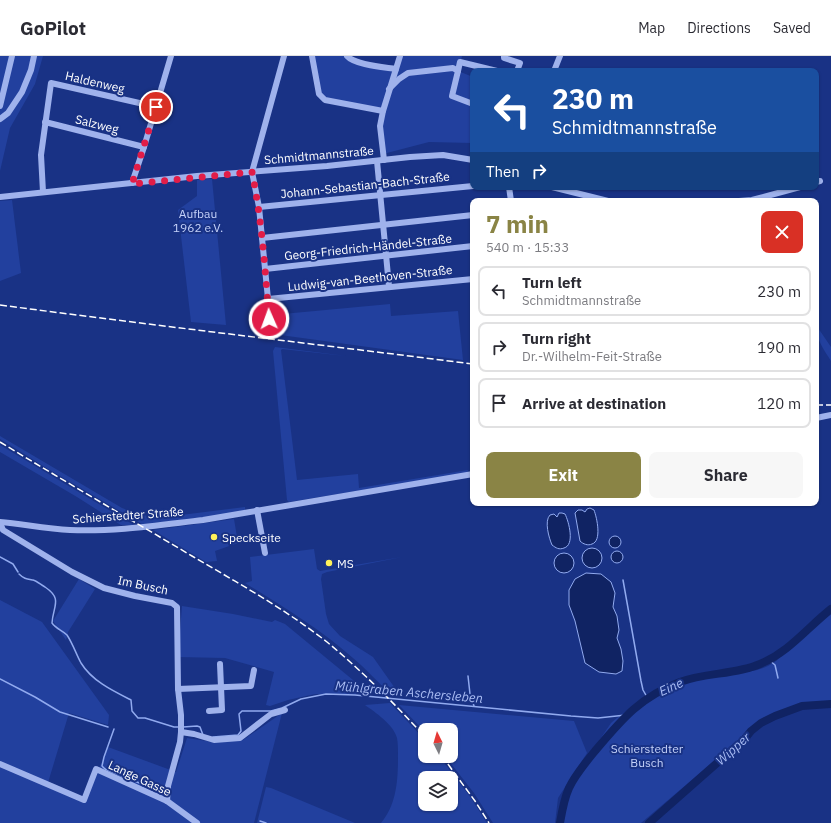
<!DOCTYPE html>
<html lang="en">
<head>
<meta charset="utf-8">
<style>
  :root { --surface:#fff; --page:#f7f7f7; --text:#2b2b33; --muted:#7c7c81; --line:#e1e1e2; --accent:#8a8445 }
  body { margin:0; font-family:"IBM Plex Sans",sans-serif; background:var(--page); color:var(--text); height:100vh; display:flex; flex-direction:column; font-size:15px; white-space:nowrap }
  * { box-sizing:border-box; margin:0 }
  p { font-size:13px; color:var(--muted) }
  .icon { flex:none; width:22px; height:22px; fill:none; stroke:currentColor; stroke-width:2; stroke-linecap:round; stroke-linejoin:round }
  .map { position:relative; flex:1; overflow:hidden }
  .details { position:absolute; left:470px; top:142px; width:349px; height:308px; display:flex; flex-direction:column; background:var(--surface); border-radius:8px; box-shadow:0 1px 3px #0004 }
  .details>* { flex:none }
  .hud { position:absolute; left:470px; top:12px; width:349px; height:122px; border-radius:8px; box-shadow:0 1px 3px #0004; background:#1a4fa0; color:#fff; overflow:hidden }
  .needle { width:26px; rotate:355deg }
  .controls { position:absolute; left:418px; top:667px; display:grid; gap:8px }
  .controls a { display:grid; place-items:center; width:40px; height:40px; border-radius:8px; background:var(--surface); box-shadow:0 1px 3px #0004; font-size:20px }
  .pin { position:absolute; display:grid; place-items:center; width:34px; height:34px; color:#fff; margin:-17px; border:2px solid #fff; border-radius:50%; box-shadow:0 1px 4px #0007 }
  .me { position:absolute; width:44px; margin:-22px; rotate:358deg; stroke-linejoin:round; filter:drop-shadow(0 0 3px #0008) }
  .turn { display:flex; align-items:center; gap:14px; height:84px; padding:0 16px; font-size:18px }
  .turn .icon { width:52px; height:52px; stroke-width:2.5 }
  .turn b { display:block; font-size:28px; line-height:34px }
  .then { display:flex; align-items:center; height:38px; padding:0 16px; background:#0003; gap:8px; font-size:15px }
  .round { display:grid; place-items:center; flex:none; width:42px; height:42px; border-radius:8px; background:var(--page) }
  .summary { display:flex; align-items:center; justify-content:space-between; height:68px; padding:0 16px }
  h1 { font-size:24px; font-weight:700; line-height:30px; color:var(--accent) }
  .primary-button { display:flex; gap:8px; margin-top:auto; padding:8px 16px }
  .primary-button a { flex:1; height:46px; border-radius:8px; background:var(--accent); color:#fff; font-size:16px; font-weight:700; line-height:46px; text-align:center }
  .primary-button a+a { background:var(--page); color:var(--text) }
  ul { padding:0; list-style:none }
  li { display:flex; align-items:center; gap:12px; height:50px; margin:0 8px 6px; padding:0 8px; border:2px solid var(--line); border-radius:8px }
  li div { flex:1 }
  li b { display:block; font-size:15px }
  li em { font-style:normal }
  header { display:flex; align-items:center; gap:24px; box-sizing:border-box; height:56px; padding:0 20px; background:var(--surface); border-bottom:1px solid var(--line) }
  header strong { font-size:19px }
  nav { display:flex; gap:22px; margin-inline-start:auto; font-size:14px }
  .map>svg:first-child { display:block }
  .green { fill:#22409e; fill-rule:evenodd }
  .water { fill:#102363; stroke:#91aaef }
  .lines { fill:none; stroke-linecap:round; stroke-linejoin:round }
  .stream { stroke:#91aaef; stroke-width:1.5 }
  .river { stroke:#102363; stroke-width:8 }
  .minor { stroke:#9fb2ec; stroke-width:6 }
  .rail { stroke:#fff; stroke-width:1.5; stroke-dasharray:7 3; stroke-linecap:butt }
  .route { stroke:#e11d48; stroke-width:7; stroke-dasharray:0 12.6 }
  .poi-dot { fill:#fff15a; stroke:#193285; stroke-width:1.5 }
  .labels { text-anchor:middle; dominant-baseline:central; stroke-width:4; stroke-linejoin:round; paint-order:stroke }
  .street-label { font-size:12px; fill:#fff; stroke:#193285 }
  .park-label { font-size:12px; fill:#c4d1f9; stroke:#193285 }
  .poi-label { font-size:12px; fill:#fff; stroke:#193285; text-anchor:start }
  .water-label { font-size:13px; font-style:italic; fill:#aabdf4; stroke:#193285 }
</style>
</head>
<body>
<header>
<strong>GoPilot</strong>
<nav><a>Map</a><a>Directions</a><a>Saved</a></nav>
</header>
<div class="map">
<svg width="831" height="767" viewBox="0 0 831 767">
  <rect width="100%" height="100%" fill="#193285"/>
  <g class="green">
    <polygon points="0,0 43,0 35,28 10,72 0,115"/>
    <polygon points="312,0 347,0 349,2 395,13 400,0 462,0 458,15 473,21 473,87 429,86 383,98 383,55 325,44 319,38"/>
    <polygon points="212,123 226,269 191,266 178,154 197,140 197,124"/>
    <polygon points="12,144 21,217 0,225 0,145"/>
    <polygon points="390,248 391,260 458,255 463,304 273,278 272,259"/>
    <path d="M816,269L831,291V305C824,294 816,283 816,269Z"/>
    <polygon points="275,291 346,300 282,293 281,294 297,424 358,418 359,432 468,414 467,417 289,446 287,444 273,295"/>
    <polygon points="0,380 122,452 138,458 157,462 245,451 245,454 205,462 142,468 48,413 0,383"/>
    <polygon points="0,389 134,469 121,469 77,441 0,396"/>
    <polygon points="234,463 238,487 215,495 217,505 206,506 153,474"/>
    <path d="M314,493L317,513L320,515L402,501L327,516L322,518L321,523L326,558L329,568L340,580L373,601L397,635L395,637L390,638C378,626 366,613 353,602C320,573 282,550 245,527L252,525L250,501Z"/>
    <polygon points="79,523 95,533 68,576 66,584 53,565"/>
    <polygon points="0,544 42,566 109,659 108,669 69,657 47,730 85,746 108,691 176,716 187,682 213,686 243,684 282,657 254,767 0,767"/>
    <polygon points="182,550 233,558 272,566 275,564 285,568 353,624 365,638 315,638 288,644 270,650 266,649 274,616 225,602 178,601"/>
    <path d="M831,553V651L794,654L779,657L759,667L641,767H559L566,739L573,723L611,667C634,647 669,626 699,620C721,616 747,620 768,610C777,606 782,599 789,592C802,578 814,562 831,553Z"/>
    <path d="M390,647L425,684V700H439L471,742L487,767H381C397,748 398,723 398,700C398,694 398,687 397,682C394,669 375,656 365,649ZM425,722H451V748H425Z"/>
    <polygon points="399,649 574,665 587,697 558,742 555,767 493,767 474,737 445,700 451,700 451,674 425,674 425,676"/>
    <polygon points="266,731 271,732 355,767 257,767"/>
  </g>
  <g class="water">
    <path d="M590,452L594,454C597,462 602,485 592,488C588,490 583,488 580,485L575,457L578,454H582L585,456L587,453Z"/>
    <path d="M559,457H562L565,458C569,466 575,489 564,492C559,494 556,492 552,489C549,482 544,465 550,459L554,458L557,461Z"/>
    <circle cx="615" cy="486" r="6"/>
    <circle cx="592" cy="502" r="10"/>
    <circle cx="617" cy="501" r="6"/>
    <circle cx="564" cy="507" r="10"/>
    <polygon points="586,517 601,518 611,526 615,537 613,551 617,560 619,574 617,582 621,593 623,605 622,615 616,618 599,616 585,607 575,565 569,549 569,534 575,523"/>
  </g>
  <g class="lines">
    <g class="stream">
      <polyline points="0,501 13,508 18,516"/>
      <path d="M19,518C24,523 27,523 33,524C37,525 41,529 45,531C63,543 53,550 52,567C56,573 62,574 67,579C73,588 76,598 81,607C92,625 113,635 131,644L132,655L138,662H145L174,671H179"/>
      <polyline points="623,524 641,625 643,634 647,641"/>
      <polyline points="769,604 775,609 778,622"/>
      <polyline points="468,620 470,638 474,650"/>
      <polyline points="0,623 35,641 60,656 108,671"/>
      <polyline points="183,671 197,670 200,671 203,679"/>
      <polyline points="114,673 104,701 102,710 105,713 164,737"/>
      <polyline points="213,681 238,679 241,675 239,658 242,655 271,655 282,652 301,643 326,638 355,639 571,660 598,662 626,659"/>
      <polyline points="260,765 266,767"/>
    </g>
    <g class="river">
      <path d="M560,767C562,755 564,743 569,732C575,719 586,706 595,695C622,663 640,641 680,626C706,616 735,619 760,608C789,596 807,572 831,553"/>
      <polyline points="649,767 725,700 743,685 751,675 761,667 775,660 802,650 831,648"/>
    </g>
    <g class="minor">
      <polyline points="312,0 319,38 325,44 383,55"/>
      <path d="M347,0C355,9 383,11 396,13"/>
      <polyline points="504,0 504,2 520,7 517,15"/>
      <polyline points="458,15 460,6 497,15"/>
      <polyline points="554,15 560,0"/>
      <polyline points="389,33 399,23 408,17 453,12 458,15 452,40 473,48"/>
      <polyline points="0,50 12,0"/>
      <polyline points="0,63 8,57 22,36 31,14 34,0"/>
      <polyline points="45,66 144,91"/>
      <polyline points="384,104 380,70 383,55 400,0"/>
      <polyline points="377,105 389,230"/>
      <polyline points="816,126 820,125"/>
      <polyline points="132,127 144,91 171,0"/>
      <polyline points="509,131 511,145"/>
      <polyline points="552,131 608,145"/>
      <polyline points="43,136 41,99 51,27 157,51"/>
      <polyline points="0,141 197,120 327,110 410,101 443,99 473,104"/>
      <polyline points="739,145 752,144 800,131"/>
      <polyline points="259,151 473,130"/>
      <polyline points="262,182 473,159"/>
      <polyline points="265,213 473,190"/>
      <polyline points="268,243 473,223"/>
      <polyline points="270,277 268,243 262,182 259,151 252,116 284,0"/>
      <polyline points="816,362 831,359"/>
      <polyline points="257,454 265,497"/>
      <path d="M0,466C23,468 46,473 70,474C114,476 159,469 203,464L473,418"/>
      <polyline points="0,467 3,474 72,516 104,532 135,540 172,547 177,551 178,633 181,659 181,676 180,686 168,730 167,745"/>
      <polyline points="178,633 251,630 254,614"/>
      <polyline points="209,655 222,654 220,608"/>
      <polyline points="181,676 194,678 214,684 240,682 271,658 285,654"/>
      <polyline points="0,708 84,744 96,713 167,745 197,767"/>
    </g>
    <g class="rail">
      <path d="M0,249C158,270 315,288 473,308"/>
      <polyline points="816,349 831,349"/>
      <path d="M0,386C64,425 128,462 192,500C238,527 285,553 327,586C362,615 394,647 425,681"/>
      <polyline points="442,700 475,745 489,767"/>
    </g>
  </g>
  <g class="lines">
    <path class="route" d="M156,51L132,128L252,116C262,165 265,213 269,263"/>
  </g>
  <g class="poi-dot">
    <circle cx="214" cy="481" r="4"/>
    <circle cx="329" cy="507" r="4"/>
  </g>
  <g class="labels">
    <g class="street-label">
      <text transform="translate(95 26) rotate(13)">Haldenweg</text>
      <text transform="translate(97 68) rotate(14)">Salzweg</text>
      <text transform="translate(319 99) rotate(-5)">Schmidtmannstraße</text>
      <text transform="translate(365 129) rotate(-6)">Johann-Sebastian-Bach-Straße</text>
      <text transform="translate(368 191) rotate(-6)">Georg-Friedrich-Händel-Straße</text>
      <text transform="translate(370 222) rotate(-6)">Ludwig-van-Beethoven-Straße</text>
      <text transform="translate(128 459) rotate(-4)">Schierstedter Straße</text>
      <text transform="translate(143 529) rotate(12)">Im Busch</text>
      <text transform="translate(140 722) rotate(25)">Lange Gasse</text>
    </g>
    <g class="park-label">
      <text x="198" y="157">Aufbau<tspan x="198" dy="14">1962 e.V.</tspan></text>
      <text x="647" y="692">Schierstedter<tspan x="647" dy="14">Busch</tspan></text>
    </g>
    <g class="poi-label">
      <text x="222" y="481">Speckseite</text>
      <text x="337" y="507">MS</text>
    </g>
    <g class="water-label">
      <text transform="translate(671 631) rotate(-24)">Eine</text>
      <text transform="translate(409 636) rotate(5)">Mühlgraben Aschersleben</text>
      <text transform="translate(733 693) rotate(-42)">Wipper</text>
    </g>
  </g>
</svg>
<div class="controls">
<a><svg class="needle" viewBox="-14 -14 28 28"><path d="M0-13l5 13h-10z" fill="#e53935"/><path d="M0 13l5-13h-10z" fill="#7c7c81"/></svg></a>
<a><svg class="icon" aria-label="layers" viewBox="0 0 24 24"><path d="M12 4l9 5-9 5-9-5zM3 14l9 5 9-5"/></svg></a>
</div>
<div class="pin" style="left:156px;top:51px;background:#d93025"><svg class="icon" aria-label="arrive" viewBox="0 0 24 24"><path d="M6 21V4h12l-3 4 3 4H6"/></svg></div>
<svg class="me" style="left:269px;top:263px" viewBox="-20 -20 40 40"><circle r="17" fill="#e11d48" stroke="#fff" stroke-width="3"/><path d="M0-11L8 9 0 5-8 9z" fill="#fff"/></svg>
<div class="hud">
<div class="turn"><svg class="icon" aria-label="left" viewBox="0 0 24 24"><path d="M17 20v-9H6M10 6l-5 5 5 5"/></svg><div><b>230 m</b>Schmidtmannstraße</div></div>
<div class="then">Then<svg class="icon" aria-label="right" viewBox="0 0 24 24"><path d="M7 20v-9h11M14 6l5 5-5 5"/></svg></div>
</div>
<section class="details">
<div class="summary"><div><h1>7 min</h1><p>540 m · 15:33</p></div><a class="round" style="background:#d93025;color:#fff"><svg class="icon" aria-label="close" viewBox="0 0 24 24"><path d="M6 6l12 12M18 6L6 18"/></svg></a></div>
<ul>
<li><svg class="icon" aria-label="left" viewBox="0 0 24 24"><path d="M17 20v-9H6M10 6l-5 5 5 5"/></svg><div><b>Turn left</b><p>Schmidtmannstraße</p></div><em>230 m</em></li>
<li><svg class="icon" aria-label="right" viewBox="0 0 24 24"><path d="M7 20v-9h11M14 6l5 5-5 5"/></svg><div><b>Turn right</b><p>Dr.-Wilhelm-Feit-Straße</p></div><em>190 m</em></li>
<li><svg class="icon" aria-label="arrive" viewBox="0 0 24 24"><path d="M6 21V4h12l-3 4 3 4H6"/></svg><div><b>Arrive at destination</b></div><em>120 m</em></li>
</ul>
<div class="primary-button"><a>Exit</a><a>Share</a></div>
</section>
</div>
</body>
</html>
